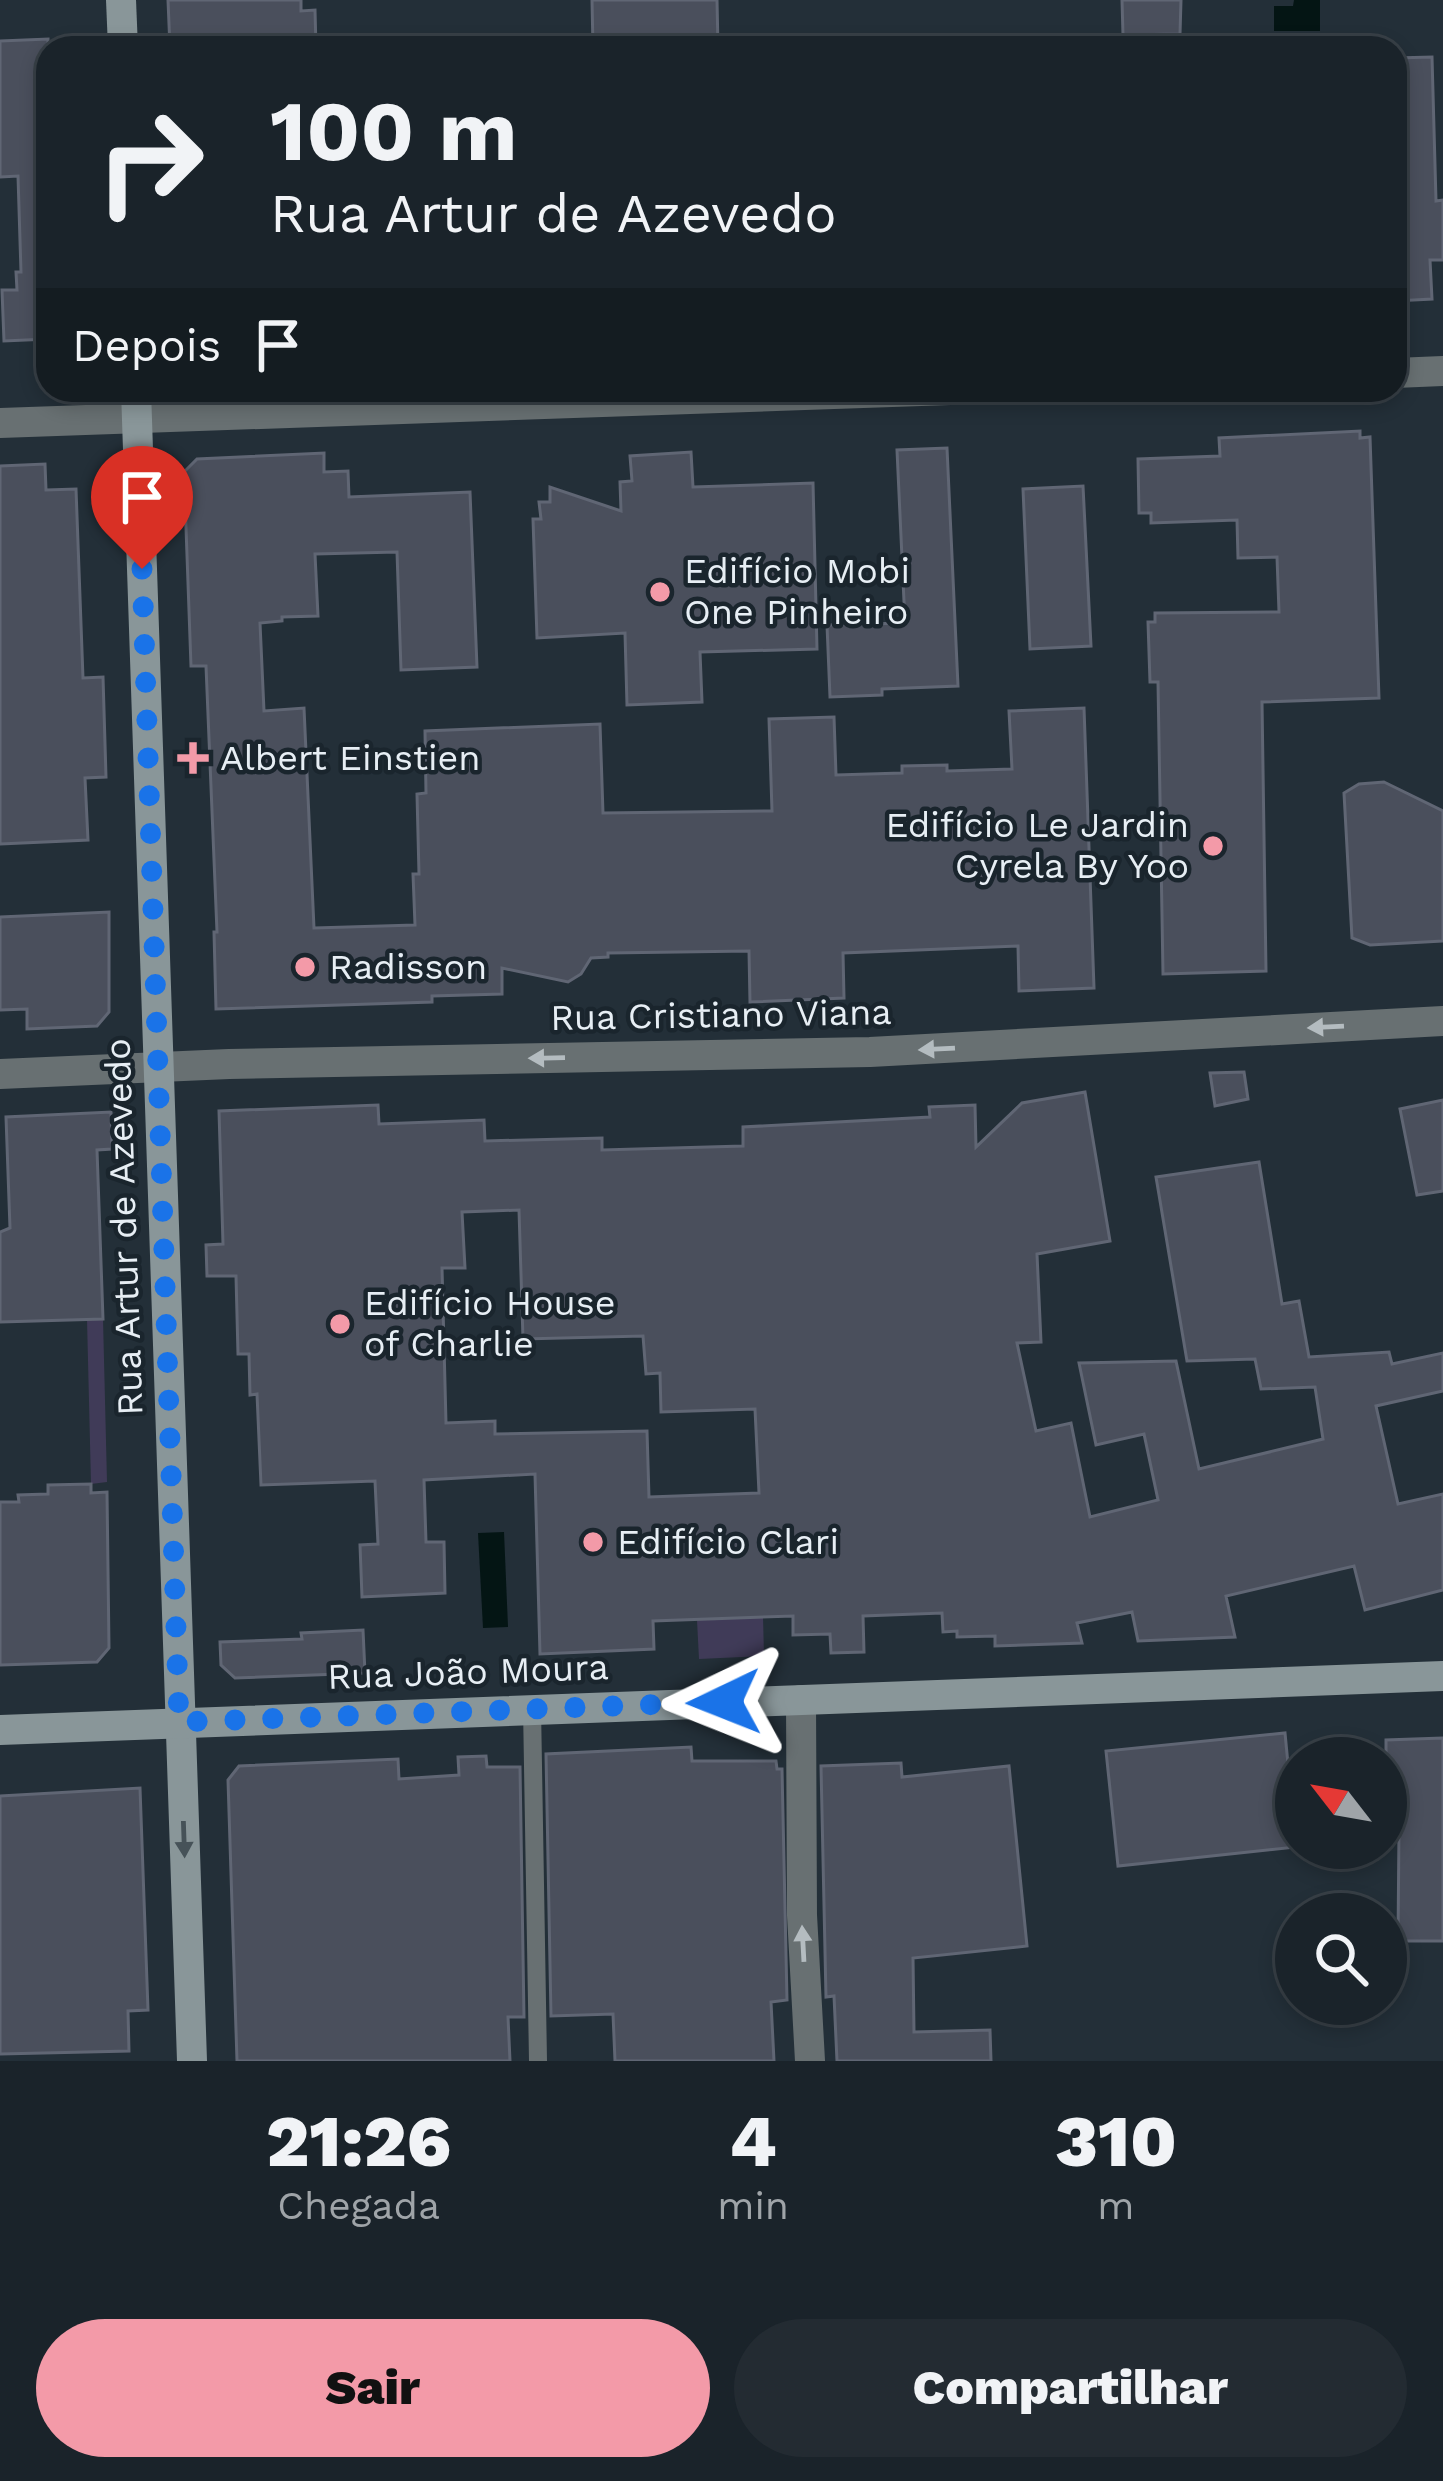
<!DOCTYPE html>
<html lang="pt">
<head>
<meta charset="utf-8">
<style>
  :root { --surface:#1a232a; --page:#232b32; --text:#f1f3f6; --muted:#9fa4a8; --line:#384047; --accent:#f39aa8 }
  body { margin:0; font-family:"Work Sans",sans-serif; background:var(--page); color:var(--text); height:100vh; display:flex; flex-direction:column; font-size:45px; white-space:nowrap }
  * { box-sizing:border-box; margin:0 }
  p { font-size:39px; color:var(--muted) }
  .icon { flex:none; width:66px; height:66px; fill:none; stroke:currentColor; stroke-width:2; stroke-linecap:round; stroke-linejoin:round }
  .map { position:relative; height:2061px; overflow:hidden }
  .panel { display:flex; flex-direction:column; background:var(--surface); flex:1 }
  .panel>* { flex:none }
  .hud { position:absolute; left:36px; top:36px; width:1371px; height:366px; border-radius:36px; box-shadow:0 6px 18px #0003,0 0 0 3px var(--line); background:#1a232a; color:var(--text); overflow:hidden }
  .needle { width:78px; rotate:301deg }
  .tools { position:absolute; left:1275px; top:1737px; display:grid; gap:24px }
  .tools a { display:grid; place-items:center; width:132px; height:132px; border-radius:50%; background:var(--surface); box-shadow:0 6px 18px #0003,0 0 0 3px var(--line); font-size:60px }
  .pin { position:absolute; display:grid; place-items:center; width:102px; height:102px; color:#fff; margin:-123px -51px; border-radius:50% 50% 50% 0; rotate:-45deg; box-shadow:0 0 12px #0007 }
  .pin .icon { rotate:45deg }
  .me { position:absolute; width:132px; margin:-66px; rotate:268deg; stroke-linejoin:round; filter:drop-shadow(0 0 9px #0008) }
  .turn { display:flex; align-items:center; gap:42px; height:252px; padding:0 36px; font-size:54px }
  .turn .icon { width:156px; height:156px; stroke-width:2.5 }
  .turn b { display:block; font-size:84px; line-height:102px }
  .then { display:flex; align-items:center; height:114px; padding:0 36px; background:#0003; gap:24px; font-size:45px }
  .eta { display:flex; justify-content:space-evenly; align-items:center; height:204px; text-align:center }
  .eta b { font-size:72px; font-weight:800; line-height:84px }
  .button { display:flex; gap:24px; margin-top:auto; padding:24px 36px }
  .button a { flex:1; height:138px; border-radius:72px; background:var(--accent); color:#111; font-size:48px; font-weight:800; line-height:138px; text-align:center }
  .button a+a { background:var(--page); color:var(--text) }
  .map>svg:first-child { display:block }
  .green { fill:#403b58 }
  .water { fill:#041514 }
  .building { fill:#4a4f5c; stroke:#606674; stroke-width:3; fill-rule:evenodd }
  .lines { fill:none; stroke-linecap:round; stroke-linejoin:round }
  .lane { stroke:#687072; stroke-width:18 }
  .street { stroke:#687072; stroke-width:30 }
  .secondary { stroke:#899699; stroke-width:30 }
  .oneway { fill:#b4bcc0 }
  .oneway2 { fill:#465258 }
  .route { stroke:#1a73e8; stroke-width:21; stroke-dasharray:0 37.8 }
  .poi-dot { fill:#f39aa8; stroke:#1a252d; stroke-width:4.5 }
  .labels { text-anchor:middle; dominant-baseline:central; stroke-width:9; stroke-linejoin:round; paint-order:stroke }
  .poi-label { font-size:36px; fill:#e7eef4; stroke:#1a252d; text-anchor:start }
  .street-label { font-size:36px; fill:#e7eef4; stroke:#1a252d }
</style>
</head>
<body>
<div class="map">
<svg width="1443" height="2061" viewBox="0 0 1443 2061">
  <rect width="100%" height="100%" fill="#232f38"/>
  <g class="green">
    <polygon points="103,1319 107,1482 91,1484 87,1319"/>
    <polygon points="763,1617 764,1656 699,1659 697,1620"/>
  </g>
  <g class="water">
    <polygon points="1294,0 1320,0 1320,31 1274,31 1274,6 1293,6"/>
    <polygon points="504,1532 508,1627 483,1628 478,1533"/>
  </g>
  <g class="building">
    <polygon points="168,0 301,0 301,11 315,10 316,48 170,48"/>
    <polygon points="592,0 717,0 718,48 593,48"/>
    <polygon points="1122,0 1181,0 1180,34 1123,35"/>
    <polygon points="48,39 48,339 4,341 2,290 17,290 16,272 21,272 18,176 0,177 0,41"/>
    <polygon points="1432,57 1436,201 1443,200 1443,260 1430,260 1432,299 1395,301 1395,58"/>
    <polygon points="1360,431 1360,438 1370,437 1379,698 1262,702 1266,971 1163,974 1158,682 1150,682 1148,622 1155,622 1155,613 1279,612 1277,557 1238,558 1237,520 1151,523 1151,513 1139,513 1138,459 1220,456 1219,438"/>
    <polygon points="947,448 958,686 882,689 882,695 830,697 827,625 905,623 897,450"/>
    <polygon points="691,452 693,487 813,483 817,649 700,652 702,702 627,705 625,633 537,638 533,519 541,519 539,502 550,502 550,487 621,511 620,482 632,481 630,456"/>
    <polygon points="324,453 324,472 348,471 349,497 470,492 477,667 401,670 397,552 315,554 318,616 282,617 282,621 260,623 264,711 304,708 314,928 415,925 413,874 419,874 417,794 426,793 425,731 600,724 603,813 772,811 769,719 834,717 836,775 902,773 902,766 947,765 947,771 1012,769 1009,711 1084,708 1094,988 1019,991 1018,946 843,953 844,998 750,1002 749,951 608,953 608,957 591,958 581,974 568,982 502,968 502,994 432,996 432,1002 216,1009 214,932 217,932 206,666 191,666 184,472 197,459"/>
    <polygon points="45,464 46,490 76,489 83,678 103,677 106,777 85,778 88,840 0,844 0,466"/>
    <polygon points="1083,486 1091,646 1030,649 1023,489"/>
    <polygon points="1384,782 1443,811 1443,941 1370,945 1352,938 1344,793 1359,784"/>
    <polygon points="109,912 109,1012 97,1026 27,1029 27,1009 0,1010 0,917"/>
    <polygon points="1244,1072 1248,1099 1215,1106 1210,1073"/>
    <path d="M1085,1092L1110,1241L1037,1254L1041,1342L1017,1343L1036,1431L1071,1423L1090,1517L1158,1500L1144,1434L1096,1445L1079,1363L1176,1361L1199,1469L1323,1439L1315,1387L1261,1389L1255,1359L1187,1361L1156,1177L1259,1162L1282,1304L1299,1301L1309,1357L1389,1352L1392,1364L1443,1353V1391L1376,1406L1398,1504L1443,1494V1590L1365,1610L1354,1566L1226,1596L1235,1637L1138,1641L1132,1612L1077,1623L1082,1643L995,1646V1636L957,1637V1631L943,1632L942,1613L863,1616L864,1652L831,1653L830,1634L793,1635V1616L653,1621L654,1649L540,1654L535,1474L424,1480L426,1542H444L445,1593L362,1597L360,1545L378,1544L375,1481L261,1485L257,1394L250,1395L249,1354H238L236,1276H207L206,1245L223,1244L219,1111L378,1105L379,1124L484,1120L485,1141L602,1138V1150L743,1146V1127L930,1117L929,1107L975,1105L976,1147L1022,1103ZM519,1210L523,1339L643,1336L646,1374L660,1373L661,1412L755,1409L759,1493L649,1497L647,1431L495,1434V1421L446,1423L442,1268H465L462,1212Z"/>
    <polygon points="1443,1100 1443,1191 1417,1195 1400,1109"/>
    <polygon points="111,1112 112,1149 97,1150 103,1319 0,1322 0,1232 10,1228 6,1117"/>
    <polygon points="91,1484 91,1493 107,1492 109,1648 97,1662 0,1665 0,1502 19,1502 18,1495 48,1494 48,1485"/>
    <polygon points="363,1630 365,1673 235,1678 221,1665 220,1642 302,1639 301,1633"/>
    <polygon points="1285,1733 1296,1847 1118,1866 1106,1751"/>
    <polygon points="1443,1738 1443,1941 1398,1941 1399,1828 1386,1829 1386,1740"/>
    <polygon points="691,1747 692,1761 776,1761 777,1769 782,1769 787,2000 771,2002 774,2061 615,2061 613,2014 551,2016 546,1754"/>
    <polygon points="486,1756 487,1767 520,1767 524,2017 508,2017 510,2061 237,2061 228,1780 239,1766 398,1759 399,1779 459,1775 458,1757"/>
    <polygon points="901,1763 902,1777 1009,1766 1027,1946 913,1958 914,2032 990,2030 991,2061 837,2061 834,1996 826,1997 821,1766"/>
    <polygon points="140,1788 148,2010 128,2011 129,2051 0,2054 0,1796"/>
  </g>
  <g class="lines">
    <polyline class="lane" points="532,1707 538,2061"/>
    <g class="street">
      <polyline points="1395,373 1443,371"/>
      <polyline points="0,423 950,390"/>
      <polyline points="0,1074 229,1064 870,1052 1443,1021"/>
      <polyline points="801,1700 802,1915 810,2061"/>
    </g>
    <g class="secondary">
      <polyline points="121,0 123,48"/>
      <polyline points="136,390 192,2061"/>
      <polyline points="0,1730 1443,1676"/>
    </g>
  </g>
  <defs><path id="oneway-solid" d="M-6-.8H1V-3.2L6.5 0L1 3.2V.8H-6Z" transform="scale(3)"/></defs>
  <g class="oneway">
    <use href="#oneway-solid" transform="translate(1326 1027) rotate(177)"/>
    <use href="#oneway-solid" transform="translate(937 1049) rotate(177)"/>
    <use href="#oneway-solid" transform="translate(547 1058) rotate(179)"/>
    <use href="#oneway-solid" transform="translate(803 1944) rotate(-93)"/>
  </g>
  <use class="oneway2" href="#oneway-solid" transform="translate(184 1839) rotate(88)"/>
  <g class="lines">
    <polyline class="route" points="142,569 179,1722 724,1702"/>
  </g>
  <g class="poi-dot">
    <circle cx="660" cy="592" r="12"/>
    <path d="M187 740h12v12h12v12h-12v12h-12v-12h-12v-12h12z"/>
    <circle cx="1213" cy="846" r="12"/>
    <circle cx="305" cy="967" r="12"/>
    <circle cx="340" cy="1324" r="12"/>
    <circle cx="593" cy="1542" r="12"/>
  </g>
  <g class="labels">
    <g class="poi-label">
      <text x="684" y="571">Edifício Mobi<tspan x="684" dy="41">One Pinheiro</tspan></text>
      <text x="220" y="758">Albert Einstien</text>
      <text x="1189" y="825" text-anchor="end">Edifício Le Jardin<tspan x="1189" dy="41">Cyrela By Yoo</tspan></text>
      <text x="329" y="967">Radisson</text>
      <text x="364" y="1303">Edifício House<tspan x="364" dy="41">of Charlie</tspan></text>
      <text x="617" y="1542">Edifício Clari</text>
    </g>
    <g class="street-label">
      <text transform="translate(721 1015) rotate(-1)">Rua Cristiano Viana</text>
      <text transform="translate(124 1227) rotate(-92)">Rua Artur de Azevedo</text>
      <text transform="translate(468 1672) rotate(-2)">Rua João Moura</text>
    </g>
  </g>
</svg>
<div class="tools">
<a><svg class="needle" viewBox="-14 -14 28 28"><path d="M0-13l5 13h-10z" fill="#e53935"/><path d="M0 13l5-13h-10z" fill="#9fa4a8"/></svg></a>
<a><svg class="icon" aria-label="search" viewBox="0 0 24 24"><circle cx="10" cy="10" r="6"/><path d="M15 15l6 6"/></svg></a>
</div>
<div class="pin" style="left:142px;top:569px;background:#d93025"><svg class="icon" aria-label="arrive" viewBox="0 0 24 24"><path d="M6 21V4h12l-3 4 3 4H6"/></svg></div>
<svg class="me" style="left:724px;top:1702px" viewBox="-20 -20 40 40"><path d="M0-17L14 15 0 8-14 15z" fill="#1a73e8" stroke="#fff" stroke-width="4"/></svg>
<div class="hud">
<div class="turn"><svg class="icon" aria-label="right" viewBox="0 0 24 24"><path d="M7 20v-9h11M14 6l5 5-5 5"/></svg><div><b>100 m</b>Rua Artur de Azevedo</div></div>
<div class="then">Depois<svg class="icon" aria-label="arrive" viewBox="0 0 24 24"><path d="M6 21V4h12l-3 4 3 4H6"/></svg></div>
</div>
</div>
<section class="panel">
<div class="eta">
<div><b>21:26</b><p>Chegada</p></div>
<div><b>4</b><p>min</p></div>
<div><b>310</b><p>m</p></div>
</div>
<div class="button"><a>Sair</a><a>Compartilhar</a></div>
</section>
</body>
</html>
